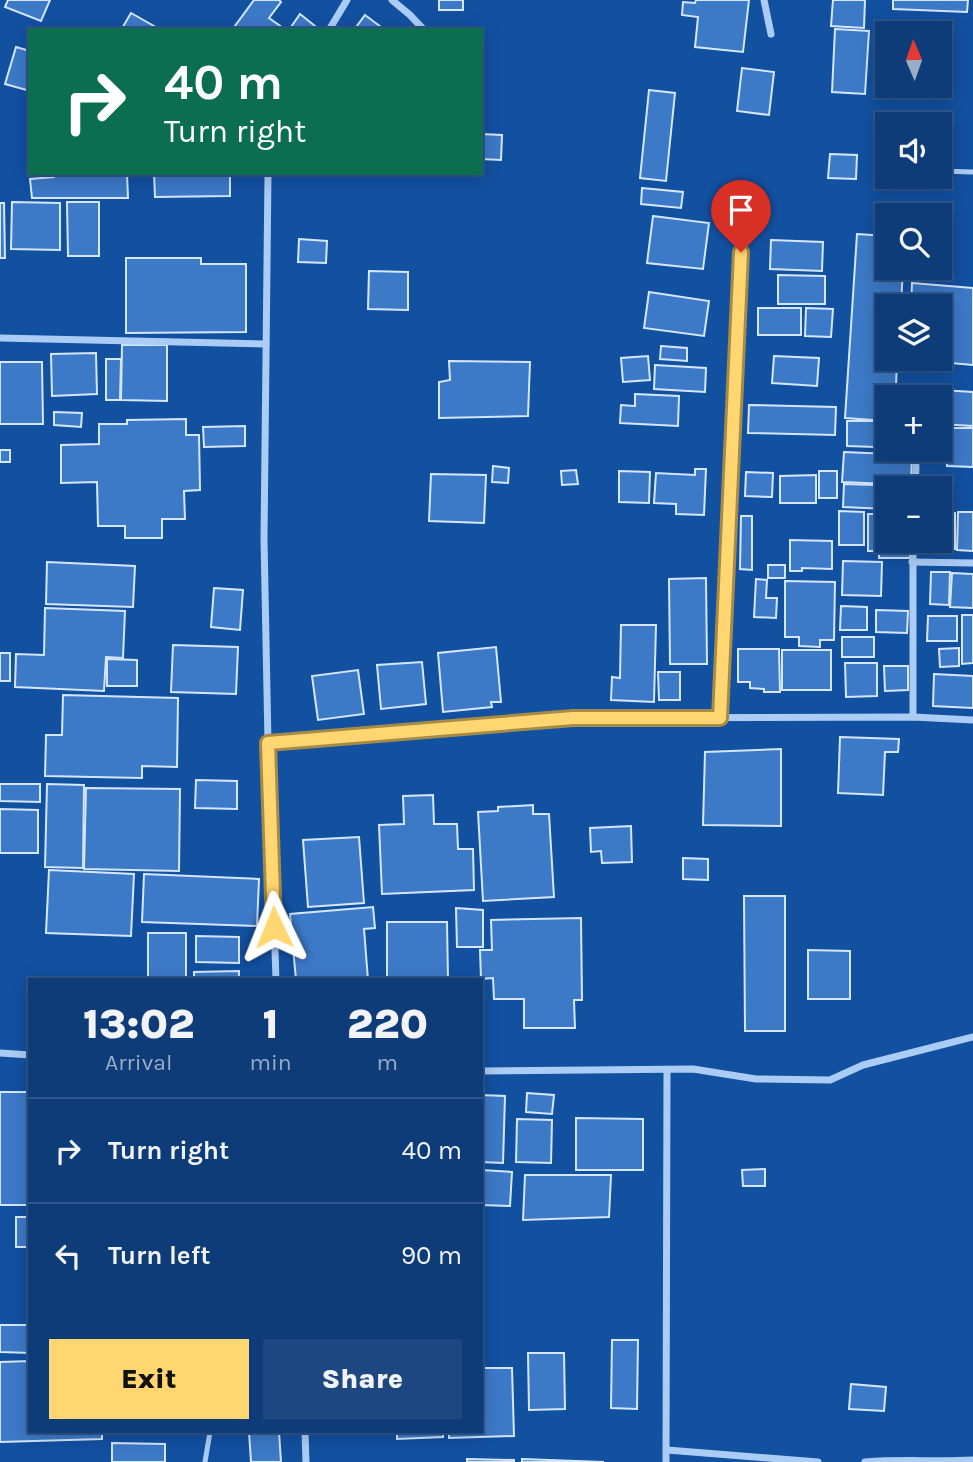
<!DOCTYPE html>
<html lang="en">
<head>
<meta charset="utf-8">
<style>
  :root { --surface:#0e3c78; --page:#1c4780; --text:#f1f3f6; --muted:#9badc6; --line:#2e568a; --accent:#ffd66f }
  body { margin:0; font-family:Karla,sans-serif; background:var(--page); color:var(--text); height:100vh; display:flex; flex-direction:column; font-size:26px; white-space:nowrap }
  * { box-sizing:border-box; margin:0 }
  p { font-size:23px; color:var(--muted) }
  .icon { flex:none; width:38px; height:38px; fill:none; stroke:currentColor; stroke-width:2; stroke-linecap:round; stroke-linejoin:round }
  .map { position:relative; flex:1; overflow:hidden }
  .details { position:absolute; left:28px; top:978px; width:455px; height:455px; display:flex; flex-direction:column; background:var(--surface); border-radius:0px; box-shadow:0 4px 18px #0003,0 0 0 2px var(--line) }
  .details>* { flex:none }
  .guide { position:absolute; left:28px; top:28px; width:455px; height:147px; border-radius:0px; box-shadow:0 4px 18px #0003,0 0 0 2px var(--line); background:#0b6e4f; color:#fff; overflow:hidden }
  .needle { width:46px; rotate:358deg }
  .buttons { position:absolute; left:875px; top:21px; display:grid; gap:14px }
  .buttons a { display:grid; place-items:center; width:77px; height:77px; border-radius:0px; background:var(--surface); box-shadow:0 4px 18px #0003,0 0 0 2px var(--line); font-size:35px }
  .pin { position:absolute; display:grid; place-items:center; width:60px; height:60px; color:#fff; margin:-72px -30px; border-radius:50% 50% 50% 0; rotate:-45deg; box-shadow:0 0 7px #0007 }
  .pin .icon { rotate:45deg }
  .me { position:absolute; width:77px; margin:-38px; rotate:358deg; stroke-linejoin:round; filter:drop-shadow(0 0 5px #0008) }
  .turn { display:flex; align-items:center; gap:24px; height:147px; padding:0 21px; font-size:32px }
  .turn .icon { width:91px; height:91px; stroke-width:2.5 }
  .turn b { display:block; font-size:49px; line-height:60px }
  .eta { display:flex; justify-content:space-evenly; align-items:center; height:119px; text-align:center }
  .eta b { font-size:42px; font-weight:800; line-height:49px }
  .primary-button { display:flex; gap:14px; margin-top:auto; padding:14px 21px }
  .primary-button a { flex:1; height:80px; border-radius:0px; background:var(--accent); color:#111; font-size:28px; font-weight:800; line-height:80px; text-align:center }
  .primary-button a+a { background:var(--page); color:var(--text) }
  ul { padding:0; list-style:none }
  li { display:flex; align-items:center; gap:21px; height:105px; padding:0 21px; border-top:2px solid var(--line) }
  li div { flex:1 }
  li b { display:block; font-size:26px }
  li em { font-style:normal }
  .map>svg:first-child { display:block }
  .building { fill:#3c79c7; stroke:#d4e7fe; stroke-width:2 }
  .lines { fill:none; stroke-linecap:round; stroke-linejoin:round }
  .lane { stroke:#abccf5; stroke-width:5 }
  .street { stroke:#abccf5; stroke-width:7 }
  .route-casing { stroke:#a68b48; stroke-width:18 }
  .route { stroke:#ffd66f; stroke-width:12 }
</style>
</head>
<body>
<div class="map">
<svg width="973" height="1462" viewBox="0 0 973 1462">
  <rect width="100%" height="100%" fill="#1250a0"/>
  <g class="building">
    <polygon points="8,0 50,0 41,21 5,7"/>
    <polygon points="254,0 279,0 281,2 269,18 286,30 232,30"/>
    <rect x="439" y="0" width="24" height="10"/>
    <polygon points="696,0 749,0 743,52 695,47 698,17 682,15 683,2 695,3"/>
    <polygon points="833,0 865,0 864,28 831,26"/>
    <polygon points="893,0 968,0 967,12 893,9"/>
    <polygon points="131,13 161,30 121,30"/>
    <polygon points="300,14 320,30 289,30"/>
    <polygon points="365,15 385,30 354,30"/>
    <polygon points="835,29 869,31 865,94 832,92"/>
    <polygon points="16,47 30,51 30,91 5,84"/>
    <polygon points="742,68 774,72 769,115 737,111"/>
    <polygon points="649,90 675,93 666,181 640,178"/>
    <polygon points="481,134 502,135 501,160 481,159"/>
    <polygon points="830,154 857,155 856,179 828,178"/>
    <polygon points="54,173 127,173 128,198 32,198 30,179 54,177"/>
    <polygon points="154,173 230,173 230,196 155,197"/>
    <polygon points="642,188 683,192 681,208 641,204"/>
    <polygon points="12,202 60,203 60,250 11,249"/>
    <polygon points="67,202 99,202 99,256 68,256"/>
    <polygon points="0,203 4,203 5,258 0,258"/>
    <polygon points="653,216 709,223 703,269 647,263"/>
    <polygon points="857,234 887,236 887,268 903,268 901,306 887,306 887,359 897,359 896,387 973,392 973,426 940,424 940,397 887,397 887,421 845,418"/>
    <polygon points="299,239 327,241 326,263 298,262"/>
    <polygon points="771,240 823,242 822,271 770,269"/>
    <polygon points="126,258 201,258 201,264 246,264 246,332 126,333"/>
    <polygon points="369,271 408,272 408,310 368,309"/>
    <polygon points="778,275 825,276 825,304 778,304"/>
    <polygon points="912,283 973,288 973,365 906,359 940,359 940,306 911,306"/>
    <polygon points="649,292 709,301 704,336 644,328"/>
    <rect x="758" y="308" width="43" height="27"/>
    <polygon points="806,308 833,309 831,337 805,336"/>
    <polygon points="122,345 167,345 167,401 121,400"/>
    <polygon points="661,346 687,348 687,361 660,359"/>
    <polygon points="96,353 97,394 52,396 51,354"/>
    <polygon points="648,356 650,380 623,382 621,358"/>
    <polygon points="774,356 819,358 817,386 772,383"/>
    <polygon points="106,359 121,359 120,400 106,400"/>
    <polygon points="449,361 530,362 528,416 439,418 439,382 450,380"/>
    <polygon points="0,362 42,362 43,424 0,424"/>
    <polygon points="655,365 706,368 705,392 654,389"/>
    <polygon points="635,394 679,396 678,426 620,423 621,405 635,406"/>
    <polygon points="749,405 836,407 835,435 748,433"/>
    <polygon points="54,412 82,413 81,427 54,425"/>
    <polygon points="186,419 186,435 199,435 200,490 184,491 185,519 162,519 162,538 125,538 125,526 98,526 97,482 61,483 61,445 99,444 99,424 127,424 127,420"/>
    <polygon points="847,421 875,421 875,447 847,446"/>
    <polygon points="245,426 245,446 204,447 203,427"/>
    <polygon points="948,428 973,428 973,467 947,466"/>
    <rect x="0" y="450" width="10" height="12"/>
    <rect x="912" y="450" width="17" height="3"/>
    <polygon points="844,452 912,455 911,485 842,482"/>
    <polygon points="493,466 509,468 508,483 492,482"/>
    <polygon points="695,469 706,469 704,515 676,514 676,504 654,503 656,473 695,475"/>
    <polygon points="576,470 578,484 562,485 561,471"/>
    <polygon points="619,471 650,472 649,503 619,502"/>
    <rect x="819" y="471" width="18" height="27"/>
    <polygon points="746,472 773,473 772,497 745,496"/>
    <polygon points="431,474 486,475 484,523 429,521"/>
    <polygon points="816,475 816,503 780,503 780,476"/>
    <polygon points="844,484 908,486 908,488 887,488 887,509 843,507"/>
    <polygon points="839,511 864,512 864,545 839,545"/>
    <polygon points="958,512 973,512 973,551 957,550"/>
    <polygon points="955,513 955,549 937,549 937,541 940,541 940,514"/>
    <polygon points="868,514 887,514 887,541 910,541 910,558 879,558 879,551 868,551"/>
    <polygon points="741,516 752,516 752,570 740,569"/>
    <polygon points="790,540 832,541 832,569 802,568 802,571 790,571"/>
    <polygon points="843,561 882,562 881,596 842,595"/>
    <polygon points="47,562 135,566 133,607 46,604"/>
    <rect x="768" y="565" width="17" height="13"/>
    <polygon points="931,572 950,572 949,605 930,604"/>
    <polygon points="952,573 973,574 973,608 950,607"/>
    <polygon points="706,578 707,664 670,664 669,579"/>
    <polygon points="756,579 767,580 766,598 777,598 776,618 754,617"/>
    <polygon points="785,581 835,582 834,640 820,640 820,647 799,646 799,637 785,637"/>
    <polygon points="214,588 243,590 240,630 211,627"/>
    <polygon points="841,606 867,607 867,630 840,630"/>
    <polygon points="45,608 125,611 123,658 106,657 104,691 15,687 16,654 44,655"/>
    <polygon points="876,610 908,611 907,633 876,632"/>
    <polygon points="962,615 973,615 973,663 962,664"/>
    <polygon points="928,616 957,616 957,641 927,641"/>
    <polygon points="621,625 656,625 654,702 611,700 612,677 620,678"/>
    <rect x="842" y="637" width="32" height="20"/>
    <polygon points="173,645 238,647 236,694 171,692"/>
    <polygon points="496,647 501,702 491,702 492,707 443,712 438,653"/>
    <polygon points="959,648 959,666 940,667 939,649"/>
    <polygon points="738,649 779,649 780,692 764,692 764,689 750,688 750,682 738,682"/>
    <rect x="782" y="650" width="49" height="40"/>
    <rect x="0" y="653" width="10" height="28"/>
    <polygon points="107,659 137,660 137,686 107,686"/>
    <polygon points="422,662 426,704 381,709 377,665"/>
    <polygon points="845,663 877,663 877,696 846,697"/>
    <polygon points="884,666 908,666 908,690 885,691"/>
    <polygon points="358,670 364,714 318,720 312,676"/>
    <polygon points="658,672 680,672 680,700 659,700"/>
    <polygon points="934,674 973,676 973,708 933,706"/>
    <polygon points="63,695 178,698 177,767 142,766 142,778 45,776 46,735 62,735"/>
    <polygon points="840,737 899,739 898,752 885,752 883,795 838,793"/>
    <polygon points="781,749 781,826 703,825 705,752"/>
    <polygon points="196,780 237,781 237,809 195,808"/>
    <polygon points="0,784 40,784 40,802 0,801"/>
    <polygon points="47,784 84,785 83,868 45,867"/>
    <polygon points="86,788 180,789 179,871 84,869"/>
    <polygon points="433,795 434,824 457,824 458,849 473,849 474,890 382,894 379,825 404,824 403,796"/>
    <polygon points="533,805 533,814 549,814 554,897 483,901 478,812 498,811 498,807"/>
    <polygon points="0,809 38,810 38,853 0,853"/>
    <polygon points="631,826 632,862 602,863 601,851 591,852 590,828"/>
    <polygon points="359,837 364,903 308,907 303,840"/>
    <polygon points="683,858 708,859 708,880 683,879"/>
    <polygon points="49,870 134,874 131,936 46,933"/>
    <polygon points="144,874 259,879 257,926 142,922"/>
    <polygon points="744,896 785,896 785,1031 745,1031"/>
    <polygon points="373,907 375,928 364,929 368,980 296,980 290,914"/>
    <polygon points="456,908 483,910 483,947 457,947"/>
    <polygon points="581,918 582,1000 574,1000 575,1028 524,1028 524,999 494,999 493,978 481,979 480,950 492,950 491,920"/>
    <polygon points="387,922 447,922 448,980 387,980"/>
    <rect x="148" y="933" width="38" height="47"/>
    <polygon points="196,936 239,937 239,963 196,962"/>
    <polygon points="808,950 850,951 850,999 808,999"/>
    <polygon points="239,971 239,980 194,980 194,972"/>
    <rect x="0" y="1092" width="30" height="113"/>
    <polygon points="527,1093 554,1095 552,1114 526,1112"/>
    <polygon points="481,1095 505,1096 503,1163 481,1162"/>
    <polygon points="576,1118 643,1119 643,1170 576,1170"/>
    <polygon points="517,1119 552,1120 551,1163 516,1162"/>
    <polygon points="765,1169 765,1186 743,1186 742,1170"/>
    <polygon points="481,1170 512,1172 510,1206 481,1205"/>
    <polygon points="525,1175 611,1175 609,1217 523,1220"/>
    <rect x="16" y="1217" width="14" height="30"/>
    <polygon points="0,1325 30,1325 30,1353 0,1352"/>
    <polygon points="612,1340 638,1340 637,1409 611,1408"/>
    <polygon points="528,1353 564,1353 565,1409 529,1410"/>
    <polygon points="30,1361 30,1432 102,1432 102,1439 0,1442 0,1362"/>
    <polygon points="481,1368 512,1368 514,1436 449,1438 449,1432 481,1432"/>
    <polygon points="851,1384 886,1387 884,1411 849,1409"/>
    <polygon points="249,1432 279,1432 281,1462 251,1462"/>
    <polygon points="397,1432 443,1432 443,1437 397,1439"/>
    <polygon points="112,1443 165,1444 165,1462 112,1462"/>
    <polygon points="467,1459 514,1460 514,1462 467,1462"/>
    <polygon points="522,1459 604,1462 522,1462"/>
  </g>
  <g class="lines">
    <g class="lane">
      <polyline points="940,171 973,172"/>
      <polyline points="205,1462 210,1432"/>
    </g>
    <g class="street">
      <polyline points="392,0 410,15 424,30"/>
      <polyline points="764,0 771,34"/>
      <polyline points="329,30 347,0"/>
      <polyline points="268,173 264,539 268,743 276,980"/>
      <polyline points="0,338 266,344"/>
      <polyline points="915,488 916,466"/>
      <polyline points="912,562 973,563"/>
      <polyline points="720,717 741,252"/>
      <polyline points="913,717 913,541"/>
      <polyline points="268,743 573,718 913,717 973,720"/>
      <polyline points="0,1053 30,1055"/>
      <polyline points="481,1071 693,1069 756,1079 830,1080 863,1065 973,1037"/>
      <polyline points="305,1432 306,1462"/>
      <polyline points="667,1450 818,1462"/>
      <polyline points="666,1462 667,1070"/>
      <path d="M865,1462C901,1459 937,1462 973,1460"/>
    </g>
  </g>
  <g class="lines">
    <g class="route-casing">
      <polyline id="route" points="274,927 268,743 573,718 720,718 741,252"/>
    </g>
    <use href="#route" class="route"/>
  </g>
</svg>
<div class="buttons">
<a><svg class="needle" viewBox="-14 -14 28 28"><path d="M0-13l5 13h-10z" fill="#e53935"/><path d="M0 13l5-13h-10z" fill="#9badc6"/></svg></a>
<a><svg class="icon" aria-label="sound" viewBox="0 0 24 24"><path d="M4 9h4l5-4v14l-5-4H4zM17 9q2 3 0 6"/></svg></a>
<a><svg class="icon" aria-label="search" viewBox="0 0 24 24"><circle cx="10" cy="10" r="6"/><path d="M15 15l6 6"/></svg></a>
<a><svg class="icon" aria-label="layers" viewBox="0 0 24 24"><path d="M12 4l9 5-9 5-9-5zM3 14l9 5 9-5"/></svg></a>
<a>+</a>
<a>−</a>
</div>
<div class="pin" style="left:741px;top:252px;background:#d93025"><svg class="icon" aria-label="arrive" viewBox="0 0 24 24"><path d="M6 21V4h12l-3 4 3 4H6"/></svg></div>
<svg class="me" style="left:274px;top:927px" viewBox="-20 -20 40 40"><path d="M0-17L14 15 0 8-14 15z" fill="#ffd66f" stroke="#fff" stroke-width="4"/></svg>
<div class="guide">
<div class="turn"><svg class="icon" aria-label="right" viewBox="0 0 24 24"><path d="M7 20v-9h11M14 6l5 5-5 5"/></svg><div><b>40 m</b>Turn right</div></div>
</div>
<section class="details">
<div class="eta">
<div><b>13:02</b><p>Arrival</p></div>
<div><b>1</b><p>min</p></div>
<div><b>220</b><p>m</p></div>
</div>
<ul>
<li><svg class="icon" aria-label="right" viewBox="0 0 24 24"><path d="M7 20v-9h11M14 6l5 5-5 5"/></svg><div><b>Turn right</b></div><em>40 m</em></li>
<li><svg class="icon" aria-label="left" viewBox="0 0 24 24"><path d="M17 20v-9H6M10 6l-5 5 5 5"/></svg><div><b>Turn left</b></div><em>90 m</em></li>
</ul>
<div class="primary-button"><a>Exit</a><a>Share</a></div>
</section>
</div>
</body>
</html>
